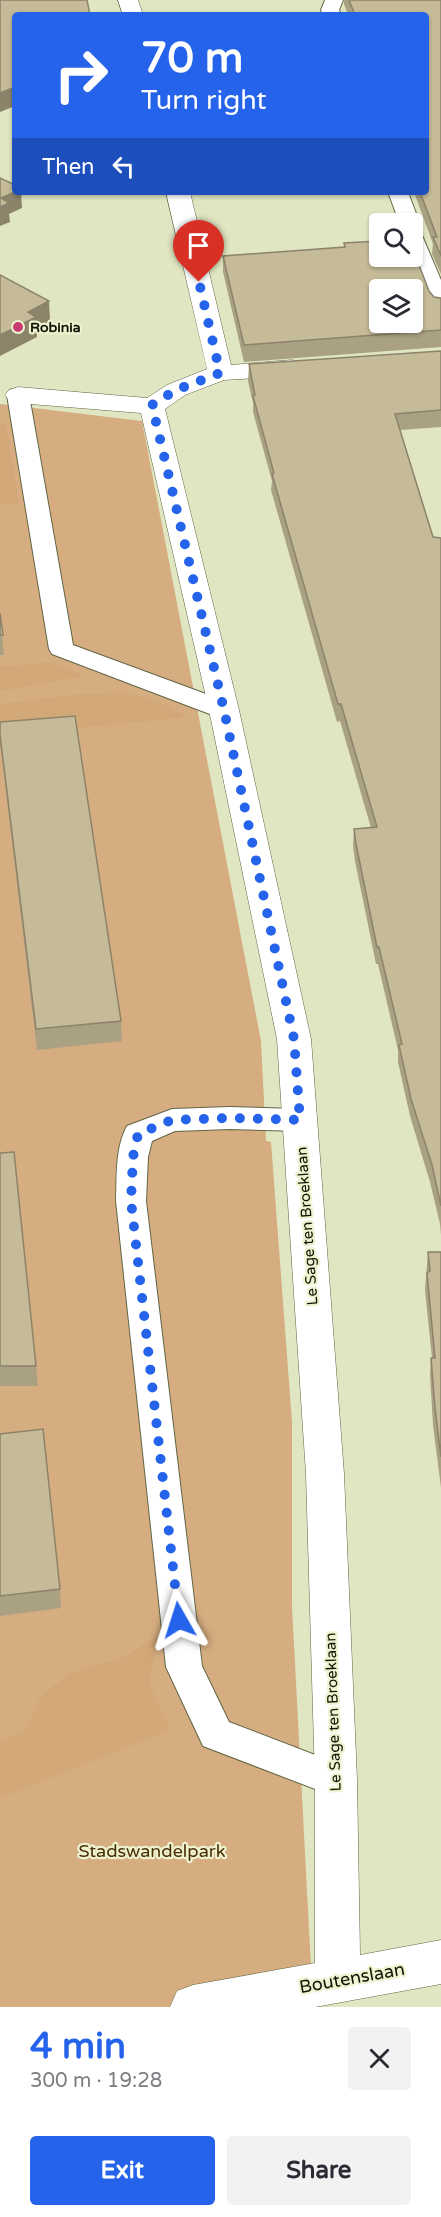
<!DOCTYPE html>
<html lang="en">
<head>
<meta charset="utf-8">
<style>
  :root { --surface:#fff; --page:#f2f2f3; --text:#2b2b33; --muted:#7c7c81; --accent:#2563eb }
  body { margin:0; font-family:"Varela Round",sans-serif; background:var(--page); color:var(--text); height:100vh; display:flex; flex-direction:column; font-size:22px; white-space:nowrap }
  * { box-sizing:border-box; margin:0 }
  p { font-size:20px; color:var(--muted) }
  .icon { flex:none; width:33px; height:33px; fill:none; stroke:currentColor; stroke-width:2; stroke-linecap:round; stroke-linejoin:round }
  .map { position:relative; height:2007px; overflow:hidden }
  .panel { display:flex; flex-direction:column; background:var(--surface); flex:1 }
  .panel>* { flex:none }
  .hud { position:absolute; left:12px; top:12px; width:417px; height:183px; border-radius:6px; box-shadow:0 2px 4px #0004; background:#2563eb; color:#fff; overflow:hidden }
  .fabs { position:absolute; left:369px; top:213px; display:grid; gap:12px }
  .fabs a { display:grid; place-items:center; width:54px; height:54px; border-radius:6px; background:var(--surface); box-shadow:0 2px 4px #0004; font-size:30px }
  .pin { position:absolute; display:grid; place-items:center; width:51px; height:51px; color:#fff; margin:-62px -26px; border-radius:50% 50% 50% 0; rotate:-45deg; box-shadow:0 0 6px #0007 }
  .pin .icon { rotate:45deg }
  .me { position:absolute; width:66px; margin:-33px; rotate:354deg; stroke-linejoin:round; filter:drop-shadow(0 0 4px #0008) }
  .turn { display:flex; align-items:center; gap:21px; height:126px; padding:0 30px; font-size:27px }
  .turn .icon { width:78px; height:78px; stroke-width:2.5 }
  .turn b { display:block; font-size:42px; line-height:51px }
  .then { display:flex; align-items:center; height:57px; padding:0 30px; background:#0003; gap:12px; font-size:22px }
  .round { display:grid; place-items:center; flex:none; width:63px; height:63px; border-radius:6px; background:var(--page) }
  .headline { display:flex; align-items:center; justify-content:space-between; height:102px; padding:0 30px }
  h1 { font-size:36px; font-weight:800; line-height:45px; color:var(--accent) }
  .button { display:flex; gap:12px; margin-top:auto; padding:12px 30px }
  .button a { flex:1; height:69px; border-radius:6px; background:var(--accent); color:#fff; font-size:24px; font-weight:800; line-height:69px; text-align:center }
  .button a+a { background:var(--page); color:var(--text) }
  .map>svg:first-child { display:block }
  .green { fill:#d6ad80 }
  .forest { fill:#d3a878 }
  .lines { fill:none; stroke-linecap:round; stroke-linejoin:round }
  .service-casing { stroke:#616545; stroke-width:2 }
  .minor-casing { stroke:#616545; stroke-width:1 }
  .service { fill:#fff; fill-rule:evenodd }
  .minor { fill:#fff; fill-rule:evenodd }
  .wall { fill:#aaa183 }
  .shaded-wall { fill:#8b836a }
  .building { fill:#c6bb98; stroke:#8b836a; stroke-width:1.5; fill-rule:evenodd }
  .route { stroke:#2563eb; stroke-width:10; stroke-dasharray:0 18 }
  .poi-dot { fill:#c83d71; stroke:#edf3ce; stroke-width:2 }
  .labels { text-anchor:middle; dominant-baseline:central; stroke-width:4.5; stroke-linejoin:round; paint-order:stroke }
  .far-poi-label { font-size:14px; font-weight:bold; fill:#131508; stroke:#edf3ce; text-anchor:start }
  .street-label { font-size:15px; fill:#131508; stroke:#edf3ce }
  .near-park-label { font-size:18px; fill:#4a2e06; stroke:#edf3ce }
  .near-street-label { font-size:18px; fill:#131508; stroke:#edf3ce }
</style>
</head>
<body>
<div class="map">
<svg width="441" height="2007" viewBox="0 0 441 2007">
  <rect width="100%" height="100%" fill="#e0e6c1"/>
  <polygon class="green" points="0,404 142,421 261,1041 266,1141 271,1142 292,1422 292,1607 312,1985 173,2007 0,2007"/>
  <g class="forest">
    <polygon points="0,423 6,423 19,503 0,505"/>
    <polygon points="52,662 85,676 0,691 0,667"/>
    <polygon points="122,692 159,702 188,717 0,736 0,704 72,695"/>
    <polygon points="158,1635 149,1684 170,1730 0,1798 0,1741 25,1731 41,1696 70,1673 124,1657"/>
  </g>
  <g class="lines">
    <g class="service-casing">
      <g id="service">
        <polygon points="325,0 343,0 339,10 341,15 323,15 321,10"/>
        <polygon points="388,192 408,192 420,224 418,226 441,280 441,313 434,311 430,307 411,256 412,224 400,224"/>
        <polygon points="18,388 26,390 29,395 73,645 233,704 237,710 233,716 224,718 215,716 52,654 49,649 7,395 10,390"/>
        <path d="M230,1107L300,1109L311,1112L315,1120L311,1128L300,1131L230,1129L175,1131L152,1141L148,1157L146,1201L202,1666L229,1722L349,1768L354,1780L349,1792L336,1797L203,1746L166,1667L116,1201C117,1176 115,1148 127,1126L172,1109Z"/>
      </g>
    </g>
    <g class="minor-casing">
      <g id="minor">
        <polygon points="118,0 138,0 143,15 123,15"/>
        <polygon points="166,192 190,192 231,365 292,360 301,363 305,368 301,373 292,376 224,380 185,395 165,409 239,710 311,1039 344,1474 357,1780 360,1955 441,1940 441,1984 315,2007 170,2007 177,1991 193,1985 315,1963 315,1780 306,1474 277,1039 209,710 141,413 18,403 9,400 5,395 9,390 18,387 147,398 167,385 207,369"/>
      </g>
    </g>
    <use href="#service" class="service"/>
    <use href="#minor" class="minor"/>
  </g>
  <g class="wall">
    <polygon points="344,0 441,0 441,274 432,254 433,244 414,192 426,192 426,15 348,15 344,4"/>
    <polygon points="344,243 429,291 434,297 441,298 441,347 244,362 223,272 223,256 344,248"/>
    <polygon points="441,351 441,427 400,430 433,537 441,538 441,1235 440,1224 430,1182 410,1116 398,1062 398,1050 378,964 376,964 355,861 353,846 354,829 371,828 340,721 337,722 271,490 272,481 253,412 253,403 248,381 249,364"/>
    <polygon points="0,613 4,655 0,655"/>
    <polygon points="0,722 121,1021 122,1041 37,1050 0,742"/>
    <polygon points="0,1153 36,1366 38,1386 0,1386"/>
    <polygon points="428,1252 441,1252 441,1488 433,1425 430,1375 431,1358 432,1358 425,1290"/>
    <polygon points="0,1434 60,1589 61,1608 0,1616"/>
  </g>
  <g class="shaded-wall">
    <polygon points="15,87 15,106 0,112 0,93"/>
    <polygon points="15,192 21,192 22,208 9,214 10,222 0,226 0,207 1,198"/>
    <polygon points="49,301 50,321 37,328 37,337 0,356 0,335 28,312"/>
  </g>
  <g class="building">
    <polygon points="0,0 87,0 90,15 15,15 15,87 0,93"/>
    <polygon points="349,0 441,0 441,256 433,237 437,237 420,192 426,192 426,15 355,15"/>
    <polygon points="0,178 15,185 15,192 1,198 9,203 0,207"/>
    <path d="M380,241V256H412V247L429,291L434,297L441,298V330L244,345L223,256L345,247L344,243ZM380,290H412V322H380Z"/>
    <polygon points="0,275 49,301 28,312 36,317 0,335"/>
    <polygon points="441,351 441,410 395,414 433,537 441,538 441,1206 432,1165 411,1099 399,1045 402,1044 379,947 377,947 356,844 354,829 377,827 341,704 338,704 272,474 274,473 253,396 255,395 249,364"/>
    <polygon points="0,613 3,635 0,635"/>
    <polygon points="75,716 121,1021 36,1029 0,735 0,722"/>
    <polygon points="14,1152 36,1366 0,1366 0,1153"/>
    <polygon points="428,1252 441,1252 441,1457 435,1408 431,1358 435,1358 427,1273 430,1271"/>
    <polygon points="43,1429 60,1589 0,1596 0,1434"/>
  </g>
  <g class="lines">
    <polyline class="route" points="179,1620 131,1201 133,1157 138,1134 172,1120 230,1118 300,1120 294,1039 224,710 152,405 176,390 220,373 199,282"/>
  </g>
  <circle class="poi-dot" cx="18" cy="327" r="6"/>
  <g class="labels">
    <g class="far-poi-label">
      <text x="30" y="327">Robinia</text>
    </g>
    <g class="street-label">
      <text transform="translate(307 1226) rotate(-94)">Le Sage ten Broeklaan</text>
      <text transform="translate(333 1712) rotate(-92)">Le Sage ten Broeklaan</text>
    </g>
    <g class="near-park-label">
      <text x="152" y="1851">Stadswandelpark</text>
    </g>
    <g class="near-street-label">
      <text transform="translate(352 1978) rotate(-10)">Boutenslaan</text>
    </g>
  </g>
</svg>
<div class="fabs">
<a><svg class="icon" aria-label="search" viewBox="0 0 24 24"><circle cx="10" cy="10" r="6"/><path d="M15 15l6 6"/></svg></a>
<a><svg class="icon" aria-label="layers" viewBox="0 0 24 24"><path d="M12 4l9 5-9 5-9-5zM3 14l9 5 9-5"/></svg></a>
</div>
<div class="pin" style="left:199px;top:282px;background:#d93025"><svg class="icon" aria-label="arrive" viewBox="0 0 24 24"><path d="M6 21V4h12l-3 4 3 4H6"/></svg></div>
<svg class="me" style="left:179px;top:1620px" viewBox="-20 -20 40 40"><path d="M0-17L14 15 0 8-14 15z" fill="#2563eb" stroke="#fff" stroke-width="4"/></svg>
<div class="hud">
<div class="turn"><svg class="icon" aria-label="right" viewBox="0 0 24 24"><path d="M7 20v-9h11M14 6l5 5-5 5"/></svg><div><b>70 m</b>Turn right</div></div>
<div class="then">Then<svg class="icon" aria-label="left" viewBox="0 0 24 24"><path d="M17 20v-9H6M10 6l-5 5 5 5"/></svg></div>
</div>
</div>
<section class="panel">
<div class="headline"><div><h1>4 min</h1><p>300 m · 19:28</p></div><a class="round"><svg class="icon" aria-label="close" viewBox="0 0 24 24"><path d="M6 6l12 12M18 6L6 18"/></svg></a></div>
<div class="button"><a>Exit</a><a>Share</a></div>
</section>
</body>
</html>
